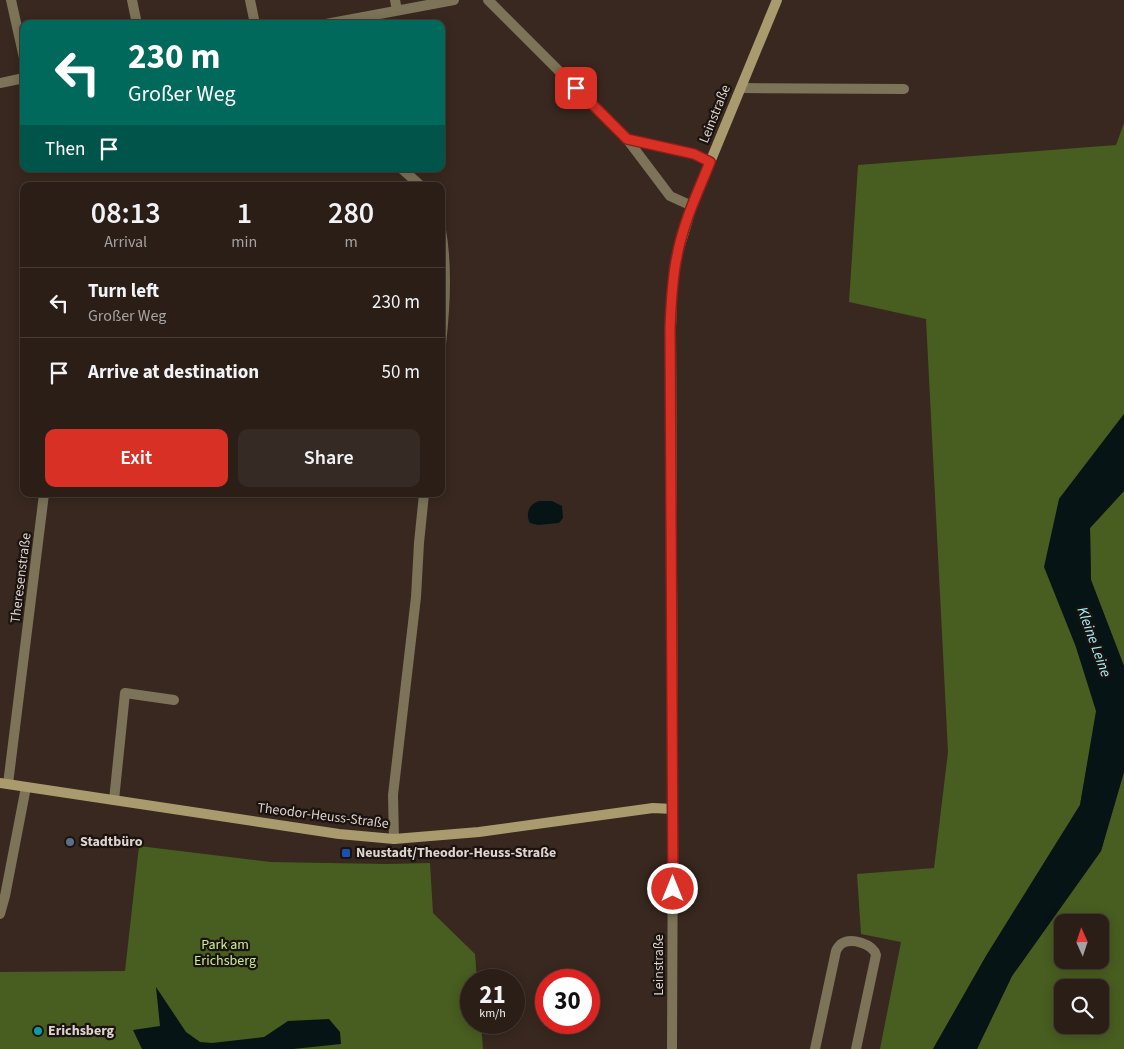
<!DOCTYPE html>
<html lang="en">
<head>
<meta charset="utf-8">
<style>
  :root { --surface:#2a1e17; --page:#362b24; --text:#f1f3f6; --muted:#a5a2a1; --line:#463c36; --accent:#d93025 }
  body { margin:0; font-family:"Source Sans 3",sans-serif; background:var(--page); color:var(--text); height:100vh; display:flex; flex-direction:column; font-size:19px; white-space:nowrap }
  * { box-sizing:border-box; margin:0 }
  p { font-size:16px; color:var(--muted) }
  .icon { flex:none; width:28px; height:28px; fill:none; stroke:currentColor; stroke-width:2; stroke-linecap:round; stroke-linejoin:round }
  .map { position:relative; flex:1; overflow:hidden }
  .drawer { position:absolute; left:20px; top:182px; width:425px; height:315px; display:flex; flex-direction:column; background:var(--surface); border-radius:10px; box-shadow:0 2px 12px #0003,0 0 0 1px var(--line) }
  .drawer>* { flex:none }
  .top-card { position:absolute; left:20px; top:20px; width:425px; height:152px; border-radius:10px; box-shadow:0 2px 12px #0003,0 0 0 1px var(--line); background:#00695c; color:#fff; overflow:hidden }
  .needle { width:32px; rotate:357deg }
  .controls { position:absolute; left:1054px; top:914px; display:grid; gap:10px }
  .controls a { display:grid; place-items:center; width:55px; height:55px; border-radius:10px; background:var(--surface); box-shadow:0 2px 12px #0003,0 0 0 1px var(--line); font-size:25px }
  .speed { position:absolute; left:460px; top:969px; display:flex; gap:10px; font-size:25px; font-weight:700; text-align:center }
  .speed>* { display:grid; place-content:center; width:65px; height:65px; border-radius:50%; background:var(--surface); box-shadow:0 2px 12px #0003,0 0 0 1px var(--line); line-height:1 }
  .speed small { font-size:12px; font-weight:400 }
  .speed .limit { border:8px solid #d22; background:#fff; color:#111 }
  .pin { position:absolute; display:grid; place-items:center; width:42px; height:42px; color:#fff; margin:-21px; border-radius:10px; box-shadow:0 2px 8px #0006 }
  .me { position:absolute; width:55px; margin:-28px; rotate:0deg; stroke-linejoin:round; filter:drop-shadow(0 0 4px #0008) }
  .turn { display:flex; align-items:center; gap:18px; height:105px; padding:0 25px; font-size:22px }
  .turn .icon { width:65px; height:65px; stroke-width:2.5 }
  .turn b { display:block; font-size:35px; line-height:42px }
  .then { display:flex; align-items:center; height:48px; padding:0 25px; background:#0003; gap:10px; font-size:19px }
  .eta { display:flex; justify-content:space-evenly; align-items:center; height:85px; text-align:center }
  .eta b { font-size:30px; font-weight:600; line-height:35px }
  .action { display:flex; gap:10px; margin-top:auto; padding:10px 25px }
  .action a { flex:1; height:58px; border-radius:10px; background:var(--accent); color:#fff; font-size:20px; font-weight:600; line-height:58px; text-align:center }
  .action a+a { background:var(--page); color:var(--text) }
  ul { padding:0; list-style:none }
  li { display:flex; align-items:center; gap:15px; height:70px; padding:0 25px; border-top:1px solid var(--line) }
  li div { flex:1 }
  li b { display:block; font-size:19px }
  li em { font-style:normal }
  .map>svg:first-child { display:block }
  .green { fill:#485d20; fill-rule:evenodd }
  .water { fill:#071415 }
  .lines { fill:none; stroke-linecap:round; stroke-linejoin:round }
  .lane { stroke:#7c7358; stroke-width:10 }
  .street { stroke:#7c7358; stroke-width:10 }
  .secondary { stroke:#a99b6e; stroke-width:10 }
  .route-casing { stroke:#8d1f18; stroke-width:12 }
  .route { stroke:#d93025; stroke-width:9 }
  .service-dot { fill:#5c6f8a; stroke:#1a130f; stroke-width:2 }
  .transit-dot { fill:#1a4fb4; stroke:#1a130f; stroke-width:2 }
  .culture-dot { fill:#0f9aa8; stroke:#1a130f; stroke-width:2 }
  .labels { text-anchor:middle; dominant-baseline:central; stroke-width:4.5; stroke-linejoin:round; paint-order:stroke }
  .street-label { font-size:14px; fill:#ded3ce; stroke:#1a130f }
  .poi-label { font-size:14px; font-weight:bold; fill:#ded3ce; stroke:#1a130f; text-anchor:start }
  .park-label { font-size:14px; fill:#ccef93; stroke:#1a130f }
  .water-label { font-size:15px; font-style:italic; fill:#a6f0fa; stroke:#1a130f }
</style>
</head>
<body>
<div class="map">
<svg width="1124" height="1049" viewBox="0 0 1124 1049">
  <rect width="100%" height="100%" fill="#38281f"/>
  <g class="green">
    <polygon points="1124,123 1124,414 1059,499 1076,647 1097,711 1080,805 986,956 933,1049 880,1049 901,942 861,934 857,874 934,868 948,752 926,319 849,302 858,165 1116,145"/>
    <polygon points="1124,491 1124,666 1091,580 1090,528"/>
    <path d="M1124,772V1049H977L1012,976L1101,851ZM1062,922H1100V960H1062ZM1062,988H1100V1025H1062Z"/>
    <polygon points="139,846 271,862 386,864 430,863 433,913 475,954 477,980 471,980 471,1022 481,1023 483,1049 0,1049 0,972 125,971"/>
  </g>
  <g class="water">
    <polygon points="1124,414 1124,491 1090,528 1091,580 1124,666 1124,772 1101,851 1012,976 977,1049 933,1049 986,956 1080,805 1096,711 1076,647 1044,567 1059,499"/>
    <path d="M539,501H552L562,506L563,518L559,523L538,525L530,523C525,514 529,504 539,501Z"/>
    <polygon points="156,987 186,1032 200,1042 212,1043 264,1037 288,1021 329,1019 340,1032 341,1044 293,1049 142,1049 133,1030 160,1026"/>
  </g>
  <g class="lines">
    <g class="lane">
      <polyline points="741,88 904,89"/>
      <polyline points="402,169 421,186"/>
      <path d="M441,230C447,264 445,309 441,344"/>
      <polyline points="114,800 125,693 174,700"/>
      <polyline points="394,839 393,795 416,597 419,543 424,494"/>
      <polyline points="0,914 5,896 26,787"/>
      <path d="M815,1049L836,951C837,948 839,946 841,944C851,937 873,944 876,955L856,1049"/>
    </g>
    <g class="street">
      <polyline points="11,0 24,58"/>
      <polyline points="132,0 137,24"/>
      <polyline points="250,0 255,24"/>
      <polyline points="395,0 397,10"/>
      <polyline points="488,0 627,139 670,196 692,206"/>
      <polyline points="326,24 454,0"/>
      <polyline points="0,83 24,78"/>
      <polyline points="627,139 694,154 710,162"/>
      <polyline points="8,784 44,494"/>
      <polyline points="672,1049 673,809"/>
    </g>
    <polyline class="secondary" points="0,783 339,834 394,839 479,832 653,808 673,809 671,328 672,290 677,255 692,206 777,0"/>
  </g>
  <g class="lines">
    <g class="route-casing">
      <path id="route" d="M576,88L627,139L694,154L710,162C698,192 683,223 677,256C672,279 671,304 670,328L673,889"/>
    </g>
    <use href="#route" class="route"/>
  </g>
  <circle class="service-dot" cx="70" cy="842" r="5"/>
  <rect class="transit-dot" x="341" y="848" width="10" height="10" rx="2.5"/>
  <circle class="culture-dot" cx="38" cy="1031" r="5"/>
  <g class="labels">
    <g class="street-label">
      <text transform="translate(715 114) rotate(-68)">Leinstraße</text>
      <text transform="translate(21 578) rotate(-83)">Theresenstraße</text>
      <text transform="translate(323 816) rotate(7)">Theodor-Heuss-Straße</text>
      <text transform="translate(659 965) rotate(-90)">Leinstraße</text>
    </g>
    <g class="poi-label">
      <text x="80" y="842">Stadtbüro</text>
      <text x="356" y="853">Neustadt/Theodor-Heuss-Straße</text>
      <text x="48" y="1031">Erichsberg</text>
    </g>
    <g class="park-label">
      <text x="225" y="945">Park am<tspan x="225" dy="16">Erichsberg</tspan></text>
    </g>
    <g class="water-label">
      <text transform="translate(1094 642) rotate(70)">Kleine Leine</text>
    </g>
  </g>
</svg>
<div class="controls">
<a><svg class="needle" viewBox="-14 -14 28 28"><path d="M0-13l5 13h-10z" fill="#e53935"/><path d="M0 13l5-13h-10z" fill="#a5a2a1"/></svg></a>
<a><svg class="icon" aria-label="search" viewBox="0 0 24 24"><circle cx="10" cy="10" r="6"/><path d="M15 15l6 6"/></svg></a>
</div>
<div class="speed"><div>21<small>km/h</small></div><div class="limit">30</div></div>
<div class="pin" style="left:576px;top:88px;background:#d93025"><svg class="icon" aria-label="arrive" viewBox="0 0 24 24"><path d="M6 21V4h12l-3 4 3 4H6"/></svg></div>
<svg class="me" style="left:673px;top:889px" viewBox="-20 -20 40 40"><circle r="17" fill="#d93025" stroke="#fff" stroke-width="3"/><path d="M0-11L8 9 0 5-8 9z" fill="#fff"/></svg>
<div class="top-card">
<div class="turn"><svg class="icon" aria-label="left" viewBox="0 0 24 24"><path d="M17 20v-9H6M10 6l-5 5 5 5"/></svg><div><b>230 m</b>Großer Weg</div></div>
<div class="then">Then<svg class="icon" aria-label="arrive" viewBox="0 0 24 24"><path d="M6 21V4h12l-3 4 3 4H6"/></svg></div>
</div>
<section class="drawer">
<div class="eta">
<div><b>08:13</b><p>Arrival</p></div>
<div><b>1</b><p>min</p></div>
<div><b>280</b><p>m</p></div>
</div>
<ul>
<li><svg class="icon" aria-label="left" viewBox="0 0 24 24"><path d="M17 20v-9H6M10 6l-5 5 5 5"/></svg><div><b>Turn left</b><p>Großer Weg</p></div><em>230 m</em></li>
<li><svg class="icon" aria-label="arrive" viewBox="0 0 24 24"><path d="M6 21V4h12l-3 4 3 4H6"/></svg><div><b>Arrive at destination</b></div><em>50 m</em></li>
</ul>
<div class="action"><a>Exit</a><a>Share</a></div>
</section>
</div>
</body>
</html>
